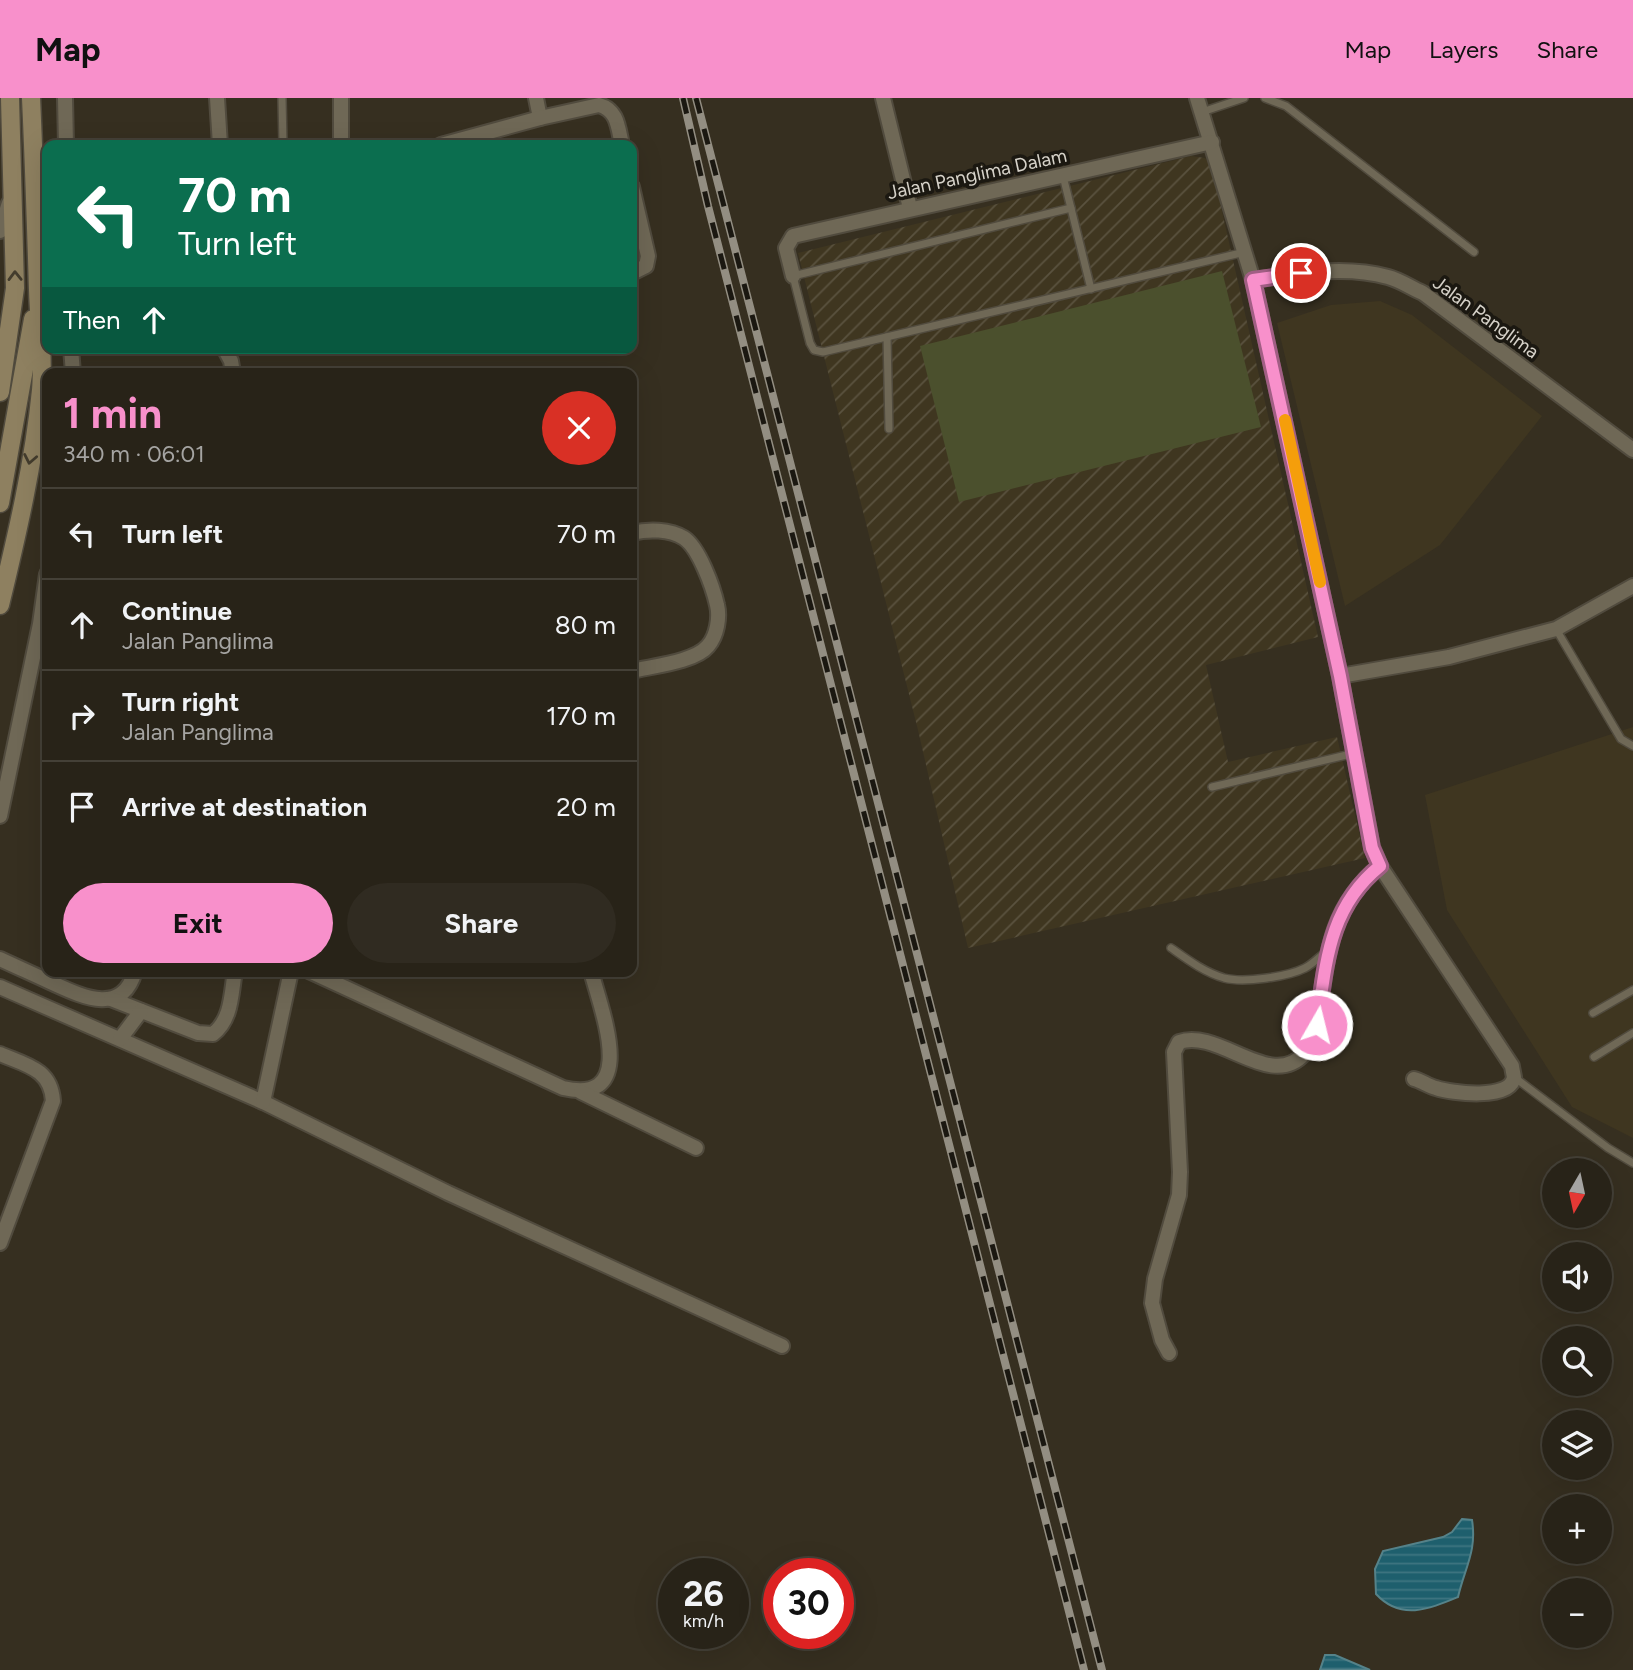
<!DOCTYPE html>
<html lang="en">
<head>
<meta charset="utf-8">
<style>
  :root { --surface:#282318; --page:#302b21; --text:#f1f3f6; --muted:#a5a4a2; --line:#444037; --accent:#f890cb }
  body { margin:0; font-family:Figtree,sans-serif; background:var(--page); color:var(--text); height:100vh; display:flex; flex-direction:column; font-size:26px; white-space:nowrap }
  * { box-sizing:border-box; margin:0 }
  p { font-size:23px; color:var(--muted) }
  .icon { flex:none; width:38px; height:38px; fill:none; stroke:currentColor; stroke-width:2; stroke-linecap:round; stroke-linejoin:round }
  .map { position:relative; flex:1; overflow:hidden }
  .panel { position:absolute; left:42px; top:270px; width:595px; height:609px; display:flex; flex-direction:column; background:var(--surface); border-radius:14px; box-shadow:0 7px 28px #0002,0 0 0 2px var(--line) }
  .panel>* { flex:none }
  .guide { position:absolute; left:42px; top:42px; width:595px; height:214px; border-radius:14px; box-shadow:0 7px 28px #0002,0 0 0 2px var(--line); background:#0b6e4f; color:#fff; overflow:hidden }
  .needle { width:46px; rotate:189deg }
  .tools { position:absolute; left:1542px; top:1060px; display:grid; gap:14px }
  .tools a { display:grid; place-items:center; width:70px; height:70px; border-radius:50%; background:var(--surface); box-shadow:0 7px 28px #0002,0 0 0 2px var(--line); font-size:35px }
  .speed { position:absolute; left:658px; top:1460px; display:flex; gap:14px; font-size:35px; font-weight:700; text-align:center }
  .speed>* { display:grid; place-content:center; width:91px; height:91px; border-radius:50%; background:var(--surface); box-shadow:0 7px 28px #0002,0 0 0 2px var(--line); line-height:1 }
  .speed small { font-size:18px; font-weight:400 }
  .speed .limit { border:10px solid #d22; background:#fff; color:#111 }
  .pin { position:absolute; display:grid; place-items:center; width:60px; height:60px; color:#fff; margin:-30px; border:4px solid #fff; border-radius:50%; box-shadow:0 2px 7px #0007 }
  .me { position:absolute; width:77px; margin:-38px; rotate:8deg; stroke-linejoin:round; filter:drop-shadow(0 0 5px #0008) }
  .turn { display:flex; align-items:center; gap:24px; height:147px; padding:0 21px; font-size:32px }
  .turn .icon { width:91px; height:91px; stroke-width:2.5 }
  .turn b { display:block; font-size:49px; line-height:60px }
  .then { display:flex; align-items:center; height:66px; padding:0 21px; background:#0003; gap:14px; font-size:26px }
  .round { display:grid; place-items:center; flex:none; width:74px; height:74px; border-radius:37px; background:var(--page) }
  .overview { display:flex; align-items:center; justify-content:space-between; height:119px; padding:0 21px }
  h1 { font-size:42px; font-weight:700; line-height:52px; color:var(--accent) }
  .primary-button { display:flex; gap:14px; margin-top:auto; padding:14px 21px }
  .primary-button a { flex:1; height:80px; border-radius:42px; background:var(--accent); color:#111; font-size:28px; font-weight:700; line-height:80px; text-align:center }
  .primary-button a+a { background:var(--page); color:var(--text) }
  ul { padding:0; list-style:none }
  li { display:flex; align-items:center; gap:21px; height:91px; padding:0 21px; border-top:2px solid var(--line) }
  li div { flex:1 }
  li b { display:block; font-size:26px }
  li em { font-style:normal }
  header { display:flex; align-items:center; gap:42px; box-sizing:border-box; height:98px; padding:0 35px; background:var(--accent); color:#111 }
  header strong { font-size:33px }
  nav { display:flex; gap:38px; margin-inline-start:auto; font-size:24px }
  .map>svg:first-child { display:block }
  .built { fill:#3f3620 }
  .industrial { fill:url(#industrial-furrows) }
  .pitch { fill:#4b502d }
  .water { fill:url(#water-rules); stroke:#558289; stroke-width:2 }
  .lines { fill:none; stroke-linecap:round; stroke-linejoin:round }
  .lane-casing { stroke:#514b3e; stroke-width:10 }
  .street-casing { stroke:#514b3e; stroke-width:18 }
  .secondary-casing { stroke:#514b3e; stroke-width:21 }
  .lane { stroke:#6f6856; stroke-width:7 }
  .street { stroke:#6f6856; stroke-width:14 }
  .secondary { stroke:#8e8060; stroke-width:18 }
  .rail-casing { stroke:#938e82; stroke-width:8 }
  .rail { stroke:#1b1811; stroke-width:5; stroke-dasharray:16; stroke-linecap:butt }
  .oneway { stroke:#433c2d }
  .route-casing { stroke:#a15e84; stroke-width:18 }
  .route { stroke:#f890cb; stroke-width:12 }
  .slow { stroke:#f59e0b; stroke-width:12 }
  .labels { text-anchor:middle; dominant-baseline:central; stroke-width:7; stroke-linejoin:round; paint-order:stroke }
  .street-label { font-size:19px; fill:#d6d2c9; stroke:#1b1811 }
</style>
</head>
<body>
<header>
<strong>Map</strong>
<nav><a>Map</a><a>Layers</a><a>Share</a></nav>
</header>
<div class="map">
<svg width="1633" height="1572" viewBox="0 0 1633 1572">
  <defs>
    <pattern id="industrial-furrows" width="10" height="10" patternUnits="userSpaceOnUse" patternTransform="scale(1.75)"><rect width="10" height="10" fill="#3f3620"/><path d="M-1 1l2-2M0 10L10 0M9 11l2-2" fill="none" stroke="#5a523f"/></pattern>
    <pattern id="water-rules" width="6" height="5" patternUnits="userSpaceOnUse" patternTransform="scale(1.75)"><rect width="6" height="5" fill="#1e5f6d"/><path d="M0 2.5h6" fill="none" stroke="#3e7580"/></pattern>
  </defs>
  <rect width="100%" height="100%" fill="#362f20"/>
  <g class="built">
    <polygon points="1380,203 1412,217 1542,318 1440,447 1345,508 1277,225 1331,207"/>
    <polygon points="1633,629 1633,1040 1572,1009 1447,812 1425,697"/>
  </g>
  <polygon class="industrial" points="1191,58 1205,60 1212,69 1318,539 1206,567 1228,664 1337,639 1365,760 968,850 918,632 798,155"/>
  <polygon class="pitch" points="1222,173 1261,329 959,404 920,248"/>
  <g class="water">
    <path d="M1462,1421L1472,1422C1477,1453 1465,1469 1458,1499C1429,1511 1401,1523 1376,1496L1375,1471L1383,1453L1443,1439L1452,1434Z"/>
    <polygon points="1325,1557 1335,1557 1370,1572 1320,1572"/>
  </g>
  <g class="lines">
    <g class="lane-casing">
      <g id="lane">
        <polyline points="282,0 283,47"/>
        <polyline points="1265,0 1286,8 1474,154"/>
        <polyline points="1202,14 1244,0"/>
        <polyline points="1063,78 1091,191"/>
        <polyline points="1071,110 793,178 810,245 814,252 823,254 1245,154"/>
        <polyline points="887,239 889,331"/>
        <polyline points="1556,531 1621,641 1633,648"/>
        <polyline points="1212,689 1355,655"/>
        <path d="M1171,850C1188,862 1204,874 1224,880C1244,885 1287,879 1305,870C1313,866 1320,858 1327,853"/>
        <polyline points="1593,915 1633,892"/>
        <polyline points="1594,959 1633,935"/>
        <polyline points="1514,979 1608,1050 1633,1065"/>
      </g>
    </g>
    <g class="street-casing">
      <g id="street">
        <polyline points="65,0 66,47"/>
        <polyline points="217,0 220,47"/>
        <polyline points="341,0 341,47"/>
        <polyline points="536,0 540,20"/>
        <polyline points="883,0 910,110"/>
        <path d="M1197,0L1253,182L1340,578L1372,749L1380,768L1512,968C1512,969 1514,979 1514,979C1511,1003 1451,995 1436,990C1428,988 1422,983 1414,981"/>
        <path d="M441,47L540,20L599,7C618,12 618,30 622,47"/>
        <polyline points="632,89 648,158 646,168 632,175"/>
        <polyline points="0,133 9,105"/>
        <polyline points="793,178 786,150 793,138 1212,44"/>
        <path d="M1253,182C1297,176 1344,167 1388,179C1400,182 1411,190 1423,195L1633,352"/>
        <polyline points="71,250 73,275"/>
        <polyline points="224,250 231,263 233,275"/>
        <path d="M632,435C648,431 670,431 684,440C699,450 713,489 717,507C720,519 717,538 708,548C695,564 652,568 632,573"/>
        <polyline points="1340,578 1449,559 1556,531 1633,488"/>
        <polyline points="0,718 40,526 47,476"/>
        <path d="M0,861C17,869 33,876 50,884C79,897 122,920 135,873"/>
        <path d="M309,873L563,990C640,1008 601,912 591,873"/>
        <polyline points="0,889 263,1004 448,1095 782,1248"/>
        <path d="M111,901L198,935L213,936C232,921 231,896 235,873"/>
        <polyline points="120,941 141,913"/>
        <path d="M0,956C26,967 51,971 53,1003L0,1145"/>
        <polyline points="581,994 696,1050"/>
        <polyline points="263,1004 291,873"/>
        <path d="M1169,1255L1162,1242L1152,1205L1155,1181L1179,1097L1180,1074L1174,954L1179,944C1219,930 1270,993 1304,956C1316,942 1318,923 1320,906C1328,850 1333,806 1380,768"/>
      </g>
    </g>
    <g class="secondary-casing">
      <g id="secondary">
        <polyline points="0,294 15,190 10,0"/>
        <polyline points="0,405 33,221"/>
        <path d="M0,507C17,437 34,364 41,292C44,259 39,225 38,192C36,127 34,64 31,0"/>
      </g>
    </g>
    <use href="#lane" class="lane"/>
    <use href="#street" class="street"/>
    <use href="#secondary" class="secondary"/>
    <g class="rail-casing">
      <g id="rail">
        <polyline points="683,0 708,108 1084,1572"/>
        <polyline points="696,0 1102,1572"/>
      </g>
    </g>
    <use href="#rail" class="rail"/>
  </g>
  <defs><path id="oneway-chevron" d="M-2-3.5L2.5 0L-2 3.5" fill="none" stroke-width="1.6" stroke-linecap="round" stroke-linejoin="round" transform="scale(1.75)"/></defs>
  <g class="oneway">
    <use href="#oneway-chevron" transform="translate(15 178) rotate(-91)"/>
    <use href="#oneway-chevron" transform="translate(30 361) rotate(101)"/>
  </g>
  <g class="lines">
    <g class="route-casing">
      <path id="route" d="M1301,175L1253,182L1340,578L1372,750L1380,768C1328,810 1326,866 1317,927"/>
    </g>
    <use href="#route" class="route"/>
    <polyline class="slow" points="1285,322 1320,484"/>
  </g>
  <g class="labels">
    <g class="street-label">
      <text transform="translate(977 76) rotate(-12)">Jalan Panglima Dalam</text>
      <text transform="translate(1486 219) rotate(36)">Jalan Panglima</text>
    </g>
  </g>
</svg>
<div class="tools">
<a><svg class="needle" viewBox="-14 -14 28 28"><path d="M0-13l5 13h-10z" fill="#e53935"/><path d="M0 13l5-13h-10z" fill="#a5a4a2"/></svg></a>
<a><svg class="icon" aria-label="sound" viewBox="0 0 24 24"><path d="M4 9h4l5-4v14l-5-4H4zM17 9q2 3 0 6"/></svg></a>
<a><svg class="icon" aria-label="search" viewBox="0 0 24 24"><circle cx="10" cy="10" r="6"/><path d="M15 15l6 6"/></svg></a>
<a><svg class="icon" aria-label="layers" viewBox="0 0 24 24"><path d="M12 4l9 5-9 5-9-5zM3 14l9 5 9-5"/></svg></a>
<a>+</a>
<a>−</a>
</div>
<div class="speed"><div>26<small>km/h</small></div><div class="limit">30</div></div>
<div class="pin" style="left:1301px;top:175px;background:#d93025"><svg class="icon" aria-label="arrive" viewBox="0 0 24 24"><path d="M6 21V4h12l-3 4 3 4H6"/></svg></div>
<svg class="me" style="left:1317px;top:927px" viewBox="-20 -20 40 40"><circle r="17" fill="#f890cb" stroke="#fff" stroke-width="3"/><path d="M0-11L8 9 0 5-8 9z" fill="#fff"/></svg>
<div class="guide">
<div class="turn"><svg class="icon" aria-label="left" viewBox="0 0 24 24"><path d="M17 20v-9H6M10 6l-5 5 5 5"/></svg><div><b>70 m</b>Turn left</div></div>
<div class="then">Then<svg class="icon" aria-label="ahead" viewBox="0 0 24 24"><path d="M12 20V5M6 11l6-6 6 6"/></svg></div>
</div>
<section class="panel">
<div class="overview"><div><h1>1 min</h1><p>340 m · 06:01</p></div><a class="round" style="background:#d93025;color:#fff"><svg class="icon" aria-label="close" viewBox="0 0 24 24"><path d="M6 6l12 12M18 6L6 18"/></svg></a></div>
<ul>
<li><svg class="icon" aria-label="left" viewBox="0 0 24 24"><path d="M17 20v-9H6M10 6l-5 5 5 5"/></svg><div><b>Turn left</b></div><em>70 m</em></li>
<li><svg class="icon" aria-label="ahead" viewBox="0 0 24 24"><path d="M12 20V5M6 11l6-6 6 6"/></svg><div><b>Continue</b><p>Jalan Panglima</p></div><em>80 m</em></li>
<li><svg class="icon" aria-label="right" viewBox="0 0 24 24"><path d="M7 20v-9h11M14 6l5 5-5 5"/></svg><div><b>Turn right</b><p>Jalan Panglima</p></div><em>170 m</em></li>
<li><svg class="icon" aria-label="arrive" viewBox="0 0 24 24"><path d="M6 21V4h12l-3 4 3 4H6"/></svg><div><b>Arrive at destination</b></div><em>20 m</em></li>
</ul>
<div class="primary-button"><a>Exit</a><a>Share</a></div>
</section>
</div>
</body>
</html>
